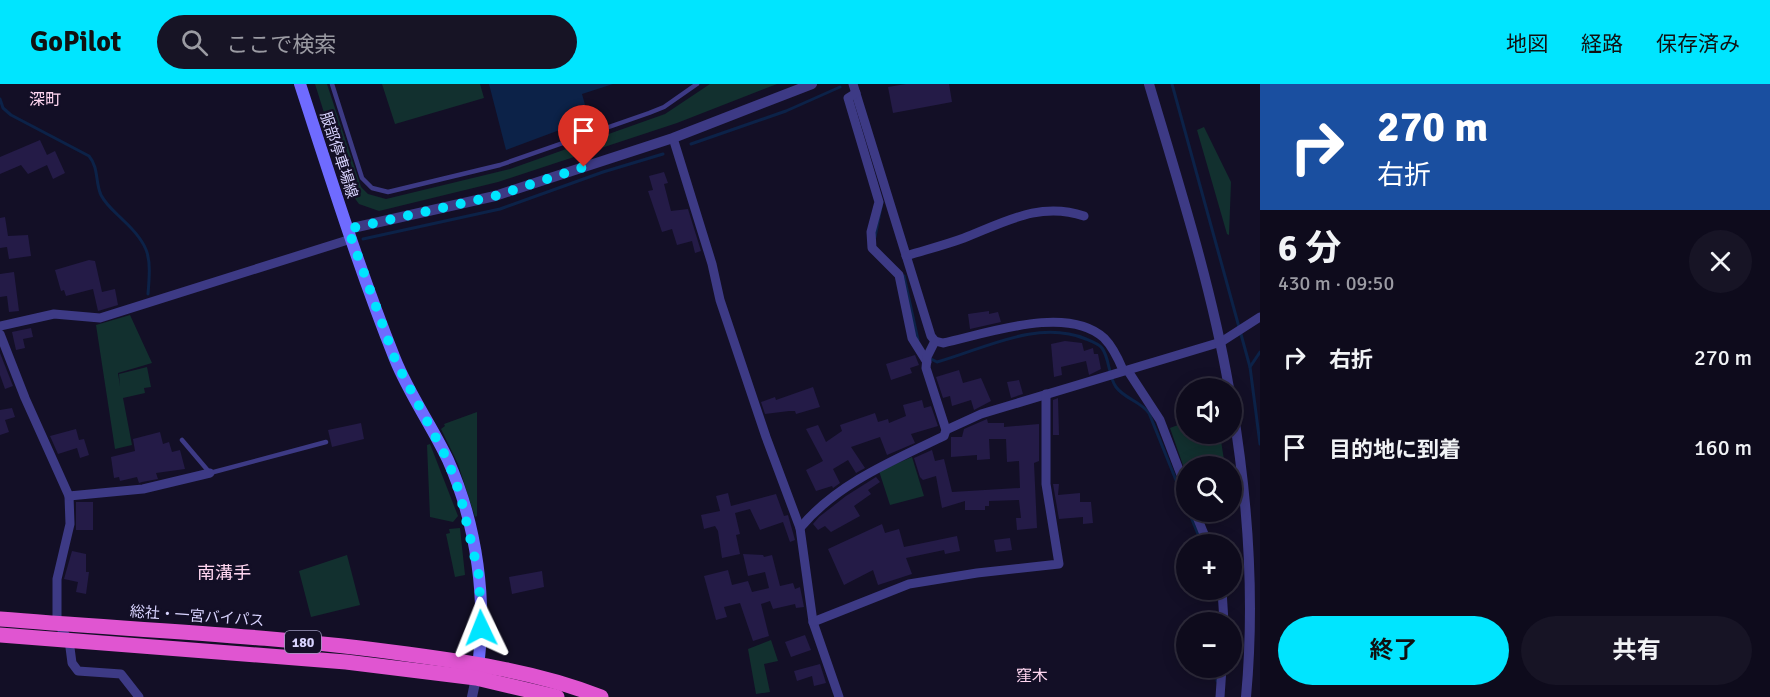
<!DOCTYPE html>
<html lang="ja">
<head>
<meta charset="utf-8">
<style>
  :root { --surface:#0e0b1c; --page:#171425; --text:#f1f3f6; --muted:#9b9ba3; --line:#2e2b3b; --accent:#00e5ff }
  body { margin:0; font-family:Signika,"Noto Sans JP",sans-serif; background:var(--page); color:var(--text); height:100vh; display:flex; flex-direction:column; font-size:22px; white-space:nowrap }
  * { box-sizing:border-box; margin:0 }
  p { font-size:20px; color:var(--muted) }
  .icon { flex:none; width:33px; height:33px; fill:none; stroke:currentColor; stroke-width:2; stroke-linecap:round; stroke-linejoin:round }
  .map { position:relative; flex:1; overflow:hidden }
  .sheet { display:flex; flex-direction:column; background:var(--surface); width:510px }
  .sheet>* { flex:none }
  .banner { background:#1a4fa0; color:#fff; overflow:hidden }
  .tools { position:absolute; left:1176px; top:294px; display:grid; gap:12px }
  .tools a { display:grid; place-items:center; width:66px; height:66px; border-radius:50%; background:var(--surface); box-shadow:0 3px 15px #0003,0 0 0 2px var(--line); font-size:30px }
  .pin { position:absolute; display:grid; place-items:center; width:51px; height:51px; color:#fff; margin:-62px -26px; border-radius:50% 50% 50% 0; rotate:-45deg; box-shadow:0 0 6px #0007 }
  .pin .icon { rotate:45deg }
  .me { position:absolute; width:66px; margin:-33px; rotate:358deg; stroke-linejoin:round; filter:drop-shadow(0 0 4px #0008) }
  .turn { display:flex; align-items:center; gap:21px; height:126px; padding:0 18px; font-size:27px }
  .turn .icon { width:78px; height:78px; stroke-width:2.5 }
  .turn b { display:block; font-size:42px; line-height:51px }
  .round { display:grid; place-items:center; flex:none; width:63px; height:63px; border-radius:32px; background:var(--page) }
  .summary { display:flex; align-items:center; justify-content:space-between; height:102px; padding:0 18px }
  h1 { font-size:36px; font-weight:700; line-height:45px }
  .primary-button { display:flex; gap:12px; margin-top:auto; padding:12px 18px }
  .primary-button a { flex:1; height:69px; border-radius:36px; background:var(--accent); color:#111; font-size:24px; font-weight:700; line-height:69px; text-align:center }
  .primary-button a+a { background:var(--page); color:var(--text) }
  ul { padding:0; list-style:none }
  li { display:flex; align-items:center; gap:18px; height:90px; padding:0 18px }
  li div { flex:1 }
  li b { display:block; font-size:22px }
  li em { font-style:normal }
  header { display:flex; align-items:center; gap:36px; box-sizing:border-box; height:84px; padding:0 30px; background:var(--accent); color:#111 }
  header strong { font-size:28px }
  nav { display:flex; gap:33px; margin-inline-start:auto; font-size:21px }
  .search { width:420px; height:54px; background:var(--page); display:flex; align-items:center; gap:15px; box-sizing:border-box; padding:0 21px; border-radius:33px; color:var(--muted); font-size:22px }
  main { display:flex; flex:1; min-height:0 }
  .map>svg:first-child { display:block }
  .green { fill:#12302f }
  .water { fill:#0c2248 }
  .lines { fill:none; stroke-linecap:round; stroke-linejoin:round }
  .stream { stroke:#0c2248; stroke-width:3 }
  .building { fill:#241b47 }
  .service { stroke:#3d3a85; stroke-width:4.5 }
  .minor { stroke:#3d3a85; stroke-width:9 }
  .tertiary { stroke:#3d3a85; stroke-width:10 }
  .secondary { stroke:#6f6bff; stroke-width:12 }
  .trunk { stroke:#e055d1; stroke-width:15 }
  .route { stroke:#00e5ff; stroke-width:10; stroke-dasharray:0 18 }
  .labels { text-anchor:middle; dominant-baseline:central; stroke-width:5; stroke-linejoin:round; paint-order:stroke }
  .shield { fill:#130f26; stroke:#9e99be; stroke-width:1.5 }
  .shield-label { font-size:14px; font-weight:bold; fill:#d9d4ff }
  .street-label { font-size:15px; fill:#d9d4ff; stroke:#130f26 }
  .neighbourhood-label { font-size:16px; fill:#ffd6f0; stroke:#130f26 }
  .quarter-label { font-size:18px; fill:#ffd6f0; stroke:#130f26 }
</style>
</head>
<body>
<header>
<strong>GoPilot</strong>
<div class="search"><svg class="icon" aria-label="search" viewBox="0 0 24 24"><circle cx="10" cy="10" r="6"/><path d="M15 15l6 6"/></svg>ここで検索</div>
<nav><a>地図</a><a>経路</a><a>保存済み</a></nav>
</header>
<main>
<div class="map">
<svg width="1260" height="613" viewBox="0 0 1260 613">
  <rect width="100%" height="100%" fill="#130f26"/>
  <g class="green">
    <polygon points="315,0 327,0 361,103 368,110 386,115 510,85 665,30 710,0 777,0 677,39 498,98 379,127 359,120 348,105"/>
    <polygon points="382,0 480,0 484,14 395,40"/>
    <polygon points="1204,43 1231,98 1229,151 1227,150 1197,46"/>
    <polygon points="130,231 152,279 118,289 120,302 119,290 147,283 151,303 144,304 145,309 123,314 132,361 115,365 96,241"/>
    <polygon points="477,328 477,432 475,433 458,380 441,345 445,342 444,340"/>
    <polygon points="1186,338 1186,350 1220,350 1224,376 1184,384 1170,344"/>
    <polygon points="430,360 458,432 453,438 430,433 427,361"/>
    <polygon points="912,373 924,412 890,421 879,387"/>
    <polygon points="460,444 465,491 455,493 446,450 450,449 449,445"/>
    <polygon points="347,471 360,521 311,533 299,487"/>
    <polygon points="771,556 778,577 764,580 770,608 756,610 748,565"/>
  </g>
  <polygon class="water" points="489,0 613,0 582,10 589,35 506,66"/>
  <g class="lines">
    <g class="stream">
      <polyline points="1172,0 1250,283 1260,360"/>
      <path d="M0,15L3,24L11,31L89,72C99,84 95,98 101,111C106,121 115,128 123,136C151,162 151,173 148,210"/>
      <polyline points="691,60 786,27 840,3"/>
      <polyline points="875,153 882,118"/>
      <polyline points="363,155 500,125 603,88 663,70"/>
      <polyline points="904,192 918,256"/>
      <path d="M929,274L937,278C984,265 1037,235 1086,255C1091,257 1099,260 1102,264C1110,275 1108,292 1116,303C1125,315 1140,317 1149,329L1186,421"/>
      <polyline points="1250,283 1260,268"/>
      <polyline points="1189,428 1202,460"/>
      <polyline points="1219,531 1219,538"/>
      <polyline points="1217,597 1217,584"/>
    </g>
  </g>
  <g class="building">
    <polygon points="906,0 949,0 952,18 893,29 888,3"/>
    <polygon points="40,56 47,71 55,67 65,89 53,95 47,81 28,90 21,81 0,90 0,73"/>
    <polygon points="664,88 668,99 664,100 671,127 688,125 701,167 695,169 692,157 677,161 672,145 662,148 648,107 653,106 649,92"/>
    <polygon points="5,133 8,152 28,151 31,172 9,175 7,163 0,164 0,134"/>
    <polygon points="89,176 95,177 102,208 115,205 118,221 98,227 93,205 66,212 64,206 61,207 55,186"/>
    <polygon points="14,188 19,227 9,228 7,212 0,213 0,190"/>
    <polygon points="989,227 989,230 998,228 1001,238 970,245 968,230"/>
    <polygon points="31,244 33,253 23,255 25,264 16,266 12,248"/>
    <polygon points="1065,257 1082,259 1084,267 1093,264 1094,270 1098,270 1101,285 1089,291 1086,277 1061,283 1062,291 1054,293 1051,260"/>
    <polygon points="0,269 13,302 5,305 0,291"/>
    <polygon points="915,271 919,281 910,284 912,289 891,296 886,280"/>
    <polygon points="959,286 963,299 981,294 991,317 974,326 971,316 952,322 950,312 943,314 936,293"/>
    <polygon points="1019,296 1023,310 1011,314 1007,298"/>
    <polygon points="813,303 820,323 796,330 795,327 789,327 765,330 761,318 775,313 776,316"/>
    <polygon points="1058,314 1059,351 1053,351 1053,316"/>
    <polygon points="922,316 924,324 931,322 938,342 911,350 915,359 887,371 880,353 851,363 865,384 856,389 848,376 833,385 840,399 833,404 832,402 816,407 806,386 823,377 806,345 818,341 826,358 842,347 840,341 875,329 878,338 888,335 889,339 906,332 903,321"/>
    <polygon points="12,324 15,333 5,336 9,348 0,351 0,326"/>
    <polygon points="987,335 988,339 1004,339 1004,343 1039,340 1039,377 1034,379 1037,444 1017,446 1016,434 1021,434 1019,416 989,417 989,422 985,422 985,426 965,426 965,417 942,424 936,392 923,396 920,393 914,374 932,366 935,377 944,375 952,408 1020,404 1019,377 1007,378 1006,355 989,355 990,375 977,376 977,371 951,373 951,353 962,353 964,345"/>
    <polygon points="361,339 364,355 332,363 328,346"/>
    <polygon points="76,345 79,356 84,355 89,371 80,374 77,364 58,370 50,352"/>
    <polygon points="160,348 163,360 169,358 172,368 180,366 185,385 156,389 158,395 142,398 139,399 137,393 120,397 119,393 114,394 111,373 135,367 133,355"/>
    <polygon points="876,393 880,398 868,406 871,410 854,422 860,432 831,448 825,442 818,446 813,440 819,433 846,412"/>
    <polygon points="1053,400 1059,400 1058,411 1080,409 1080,418 1091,418 1093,439 1083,440 1083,433 1059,435"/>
    <polygon points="728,409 731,422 776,410 784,432 788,431 795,456 790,458 783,438 760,446 750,425 735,429 740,450 736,451 740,470 722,474 718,447 715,442 704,445 701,431 720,427 716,412"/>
    <rect x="76" y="418" width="17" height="28"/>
    <polygon points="882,440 885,449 899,445 904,463 957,452 960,467 945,470 944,466 906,474 912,490 878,501 873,486 844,501 828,465"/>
    <polygon points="1010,454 1012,466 996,468 994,456"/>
    <polygon points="72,467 86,470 86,488 89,488 86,510 76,508 78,498 64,495"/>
    <polygon points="743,470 763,471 764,473 772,471 780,502 793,499 795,505 800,503 804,523 796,524 795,520 773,525 770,517 761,520 769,552 753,557 740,519 724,523 727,533 716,536 704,492 728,486 732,501 748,497 752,508 769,504 765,488 748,492"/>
    <polygon points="542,487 544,503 512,510 509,493"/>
    <polygon points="805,551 811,566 791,573 785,558"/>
    <polygon points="820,580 826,599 814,602 812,592 797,597 794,587"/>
  </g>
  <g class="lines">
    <g class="service">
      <polyline points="332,0 362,94 372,104 388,108 500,81 649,29 664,23 697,0"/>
      <polyline points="182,356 210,389 326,358"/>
    </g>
    <g class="minor">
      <path d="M853,0L931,252L935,257L943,259C986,250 1067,220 1104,254C1113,263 1118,274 1123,286"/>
      <polyline points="856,9 848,14 879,118 871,148 872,164 899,191 912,254 927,278"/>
      <polyline points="673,54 712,180 720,216 766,353 800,444 813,538 839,613"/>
      <path d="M906,172C925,166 945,161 964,154C1005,138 1040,117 1084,132"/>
      <polyline points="0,242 54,230 100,234 351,155"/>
      <polyline points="0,250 25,314 69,412 70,440 57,495 57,539 69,556 72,579 78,587 121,590 139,613"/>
      <polyline points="1128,287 1160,336 1186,404"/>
      <polyline points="946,346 981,330 1221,258 1260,233"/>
      <polyline points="69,412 143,405 210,389"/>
      <polyline points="1195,428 1208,460"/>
      <path d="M800,444C836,400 894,376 944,352L946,346L926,284L927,273L935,257"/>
      <polyline points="1222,506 1224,538"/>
      <polyline points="813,538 909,500 977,489 1059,480 1046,400 1046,310"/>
      <polyline points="1220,613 1222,584"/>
    </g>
    <g class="tertiary">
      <path d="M1149,0C1179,101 1211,201 1229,304"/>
      <polyline points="348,145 495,112 673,54 812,0"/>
      <path d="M1232,320C1248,416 1255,516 1246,613"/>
      <polyline points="472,613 476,594"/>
    </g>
    <path class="secondary" d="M300,0C330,92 359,185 395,275C409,310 432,342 448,376C477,441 488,519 477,589"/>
    <g class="trunk">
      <path d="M0,535C135,546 272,551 407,570C473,579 538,588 601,613"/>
      <polyline points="0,551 346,578 476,594 557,613"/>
    </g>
  </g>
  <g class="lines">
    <polyline class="route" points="481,544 479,492 460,410 448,377 396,278 348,145 495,112 584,83"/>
  </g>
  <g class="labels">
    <rect class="shield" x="285" y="547" width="36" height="22" rx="4.5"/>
    <g class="shield-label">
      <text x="303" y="558">180</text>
    </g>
    <g class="street-label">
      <text transform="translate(339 71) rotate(72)">服部停車場線</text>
      <text transform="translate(197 532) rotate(4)">総社・一宮バイパス</text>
    </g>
    <g class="neighbourhood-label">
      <text x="45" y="16">深町</text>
      <text x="1032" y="592">窪木</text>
    </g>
    <g class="quarter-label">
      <text x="224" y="489">南溝手</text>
    </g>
  </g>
</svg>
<div class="tools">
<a><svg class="icon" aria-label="sound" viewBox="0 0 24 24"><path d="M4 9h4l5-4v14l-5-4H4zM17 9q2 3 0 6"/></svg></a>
<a><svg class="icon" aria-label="search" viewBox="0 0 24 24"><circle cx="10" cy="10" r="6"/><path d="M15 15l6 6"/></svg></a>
<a>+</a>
<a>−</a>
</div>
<div class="pin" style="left:584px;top:83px;background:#d93025"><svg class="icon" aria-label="arrive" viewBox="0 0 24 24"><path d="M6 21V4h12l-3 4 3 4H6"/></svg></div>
<svg class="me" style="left:481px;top:544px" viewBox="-20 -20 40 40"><path d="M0-17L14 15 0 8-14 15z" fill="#00e5ff" stroke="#fff" stroke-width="4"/></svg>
</div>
<section class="sheet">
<div class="banner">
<div class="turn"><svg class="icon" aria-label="right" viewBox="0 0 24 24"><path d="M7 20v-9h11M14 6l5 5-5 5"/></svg><div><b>270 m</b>右折</div></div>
</div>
<div class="summary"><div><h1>6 分</h1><p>430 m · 09:50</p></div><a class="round"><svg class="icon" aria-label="close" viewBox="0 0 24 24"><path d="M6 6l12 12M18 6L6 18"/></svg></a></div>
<ul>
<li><svg class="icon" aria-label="right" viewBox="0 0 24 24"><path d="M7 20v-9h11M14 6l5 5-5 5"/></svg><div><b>右折</b></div><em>270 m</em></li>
<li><svg class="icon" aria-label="arrive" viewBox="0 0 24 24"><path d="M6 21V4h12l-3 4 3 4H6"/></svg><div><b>目的地に到着</b></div><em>160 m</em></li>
</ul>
<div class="primary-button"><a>終了</a><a>共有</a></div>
</section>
</main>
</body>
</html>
